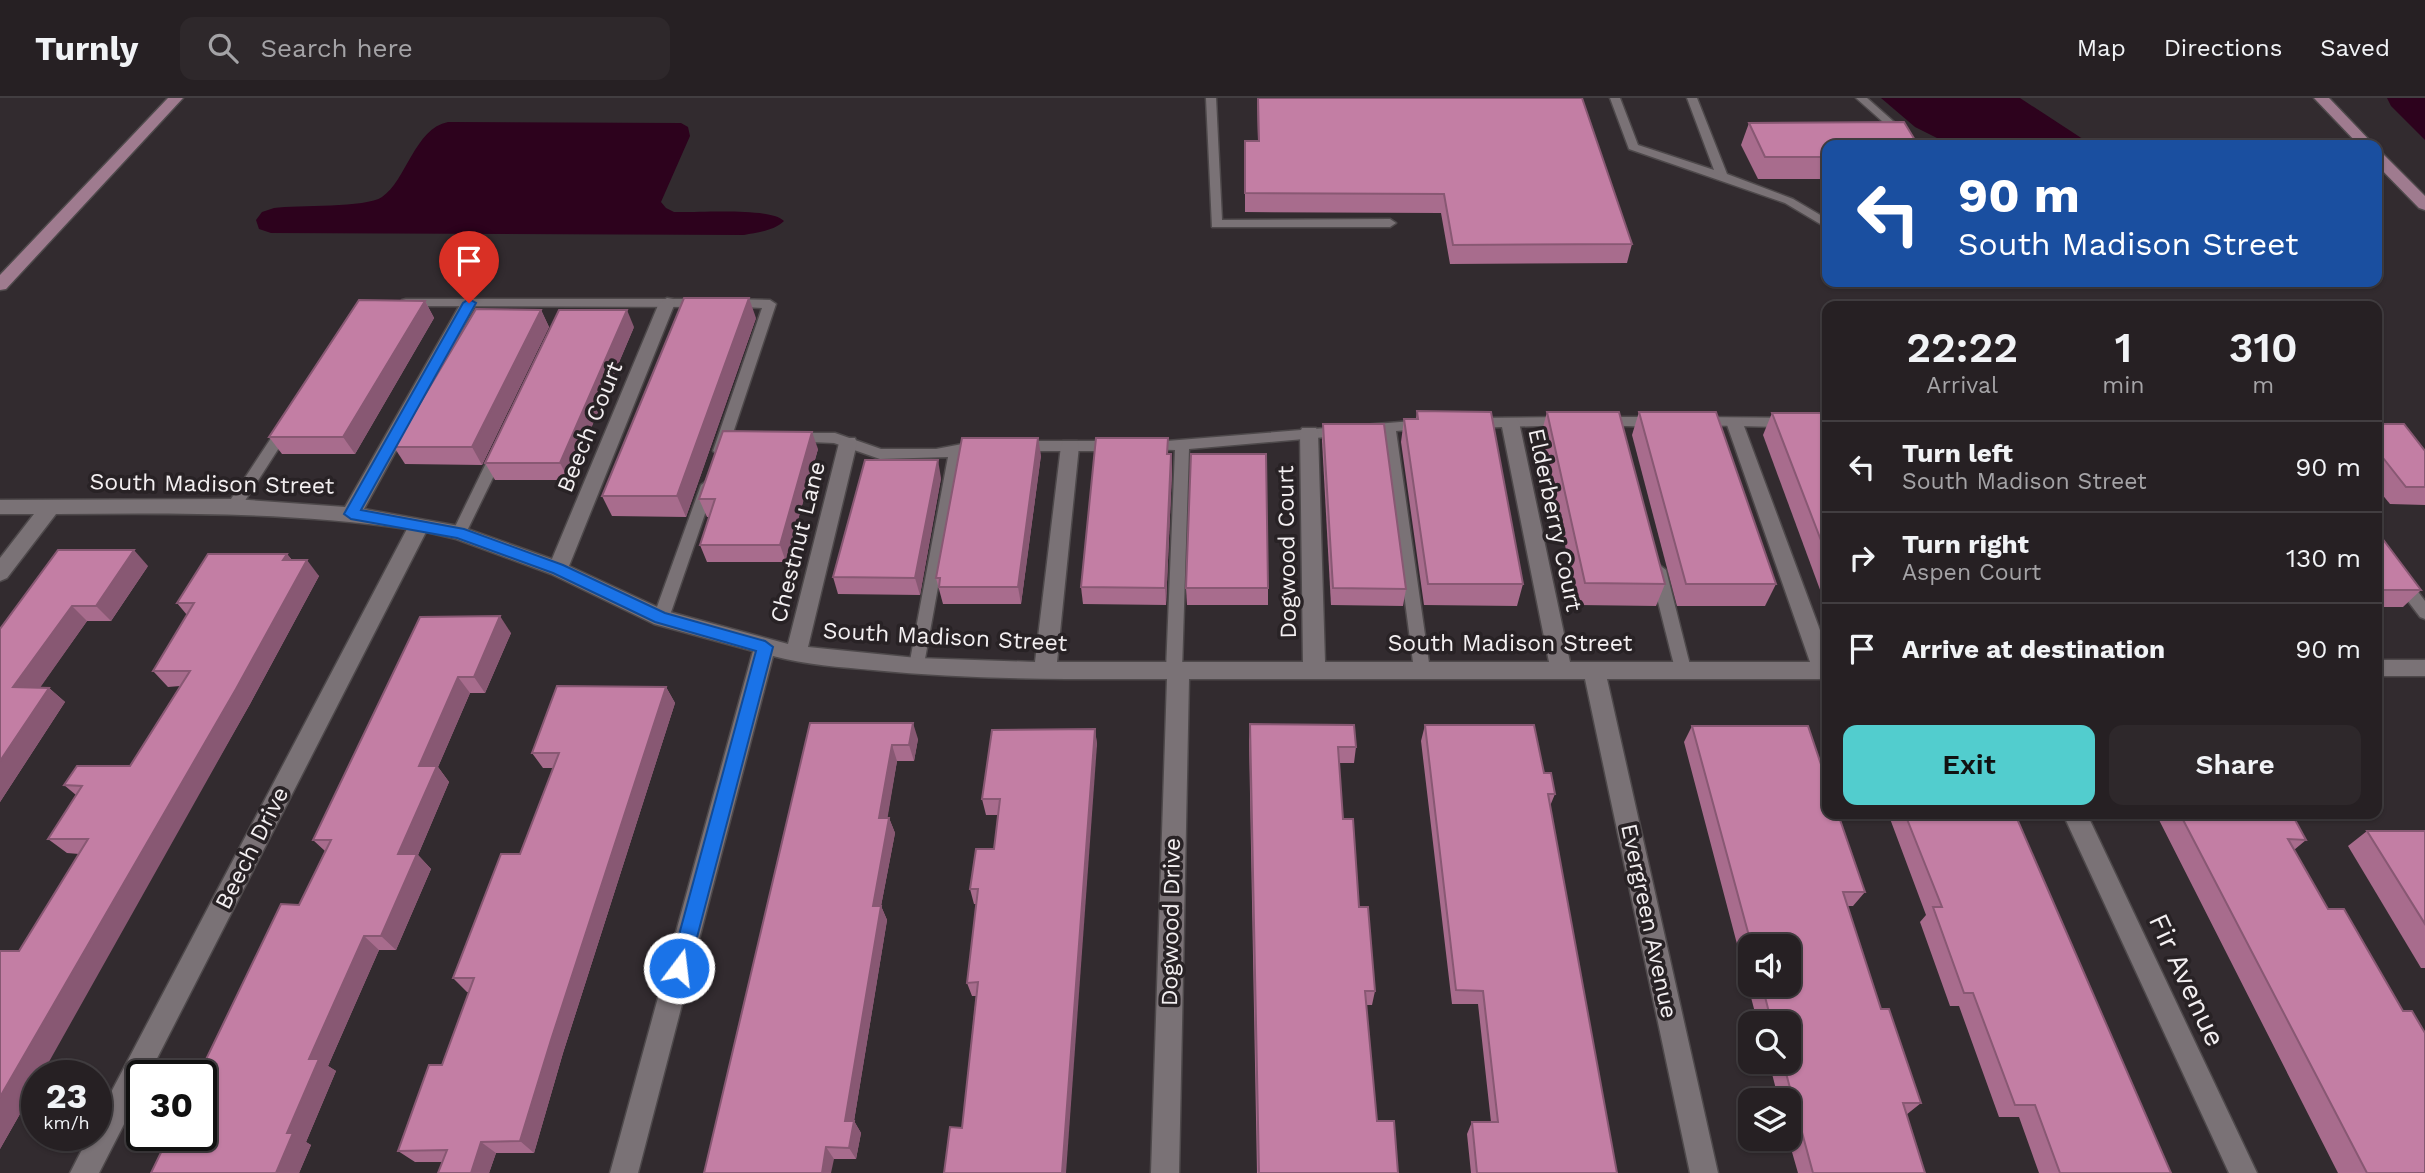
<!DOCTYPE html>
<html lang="en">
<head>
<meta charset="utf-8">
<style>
  :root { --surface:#262023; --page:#2e282b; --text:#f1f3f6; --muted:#a4a3a6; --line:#423e41; --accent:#52cdce }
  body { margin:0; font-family:"Work Sans",sans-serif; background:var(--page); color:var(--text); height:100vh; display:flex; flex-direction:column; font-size:26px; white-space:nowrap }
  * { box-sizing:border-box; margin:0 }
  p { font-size:23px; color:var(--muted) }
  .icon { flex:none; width:38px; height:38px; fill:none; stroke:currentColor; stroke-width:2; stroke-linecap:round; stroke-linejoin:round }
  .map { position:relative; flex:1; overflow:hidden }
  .side { position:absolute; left:1822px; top:203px; width:560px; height:518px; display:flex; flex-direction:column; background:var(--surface); border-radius:14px; box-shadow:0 2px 5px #0004,0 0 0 2px var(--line) }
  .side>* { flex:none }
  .guide { position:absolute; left:1822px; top:42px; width:560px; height:147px; border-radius:14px; box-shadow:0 2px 5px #0004,0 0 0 2px var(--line); background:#1a4fa0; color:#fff; overflow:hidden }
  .fabs { position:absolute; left:1738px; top:836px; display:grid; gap:14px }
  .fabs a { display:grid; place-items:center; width:63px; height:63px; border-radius:14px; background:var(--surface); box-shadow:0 2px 5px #0004,0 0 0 2px var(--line); font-size:35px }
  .speed { position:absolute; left:21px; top:962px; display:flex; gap:14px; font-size:35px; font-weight:700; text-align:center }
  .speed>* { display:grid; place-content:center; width:91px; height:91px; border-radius:50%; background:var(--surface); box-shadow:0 2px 5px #0004,0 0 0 2px var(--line); line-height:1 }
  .speed small { font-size:18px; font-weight:400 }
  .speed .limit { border:4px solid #111; border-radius:10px; background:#fff; color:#111 }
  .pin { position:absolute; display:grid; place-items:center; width:60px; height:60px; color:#fff; margin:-72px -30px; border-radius:50% 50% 50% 0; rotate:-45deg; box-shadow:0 0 7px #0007 }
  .pin .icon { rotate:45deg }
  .me { position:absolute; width:77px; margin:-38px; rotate:15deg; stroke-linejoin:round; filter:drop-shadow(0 0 5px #0008) }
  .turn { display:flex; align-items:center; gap:24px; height:147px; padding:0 21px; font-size:32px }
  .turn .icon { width:91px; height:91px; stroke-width:2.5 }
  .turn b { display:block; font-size:49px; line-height:60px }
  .eta { display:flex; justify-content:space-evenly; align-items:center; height:119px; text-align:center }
  .eta b { font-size:42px; font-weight:600; line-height:49px }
  .primary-button { display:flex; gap:14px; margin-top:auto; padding:14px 21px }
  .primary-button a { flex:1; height:80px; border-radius:14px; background:var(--accent); color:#111; font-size:28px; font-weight:600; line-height:80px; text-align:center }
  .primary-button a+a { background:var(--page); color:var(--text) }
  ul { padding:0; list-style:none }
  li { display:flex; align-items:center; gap:21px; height:91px; padding:0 21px; border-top:2px solid var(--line) }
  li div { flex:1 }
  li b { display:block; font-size:26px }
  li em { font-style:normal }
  header { display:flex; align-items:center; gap:42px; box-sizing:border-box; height:98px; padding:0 35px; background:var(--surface); border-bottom:2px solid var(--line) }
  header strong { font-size:33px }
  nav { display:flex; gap:38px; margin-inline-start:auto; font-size:24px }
  .search { width:490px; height:63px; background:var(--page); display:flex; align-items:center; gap:18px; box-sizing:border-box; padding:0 24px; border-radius:14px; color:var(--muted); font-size:26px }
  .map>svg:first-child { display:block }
  .water { fill:#2d021d }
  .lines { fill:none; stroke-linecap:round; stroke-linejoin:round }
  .lane-casing { stroke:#4e494b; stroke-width:3 }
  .street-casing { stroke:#4e494b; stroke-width:3 }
  .secondary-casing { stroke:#4e494b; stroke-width:3 }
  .lane { fill:#7a7276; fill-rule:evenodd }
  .street { fill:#7a7276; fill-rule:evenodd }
  .secondary { fill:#9f7b8f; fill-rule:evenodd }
  .wall { fill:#a86c8d; fill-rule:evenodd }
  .shaded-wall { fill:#885873 }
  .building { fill:#c37ea4; stroke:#885873; stroke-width:2 }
  .route { fill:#1a73e8; stroke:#114b97; stroke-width:2 }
  .labels { text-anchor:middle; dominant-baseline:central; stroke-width:7; stroke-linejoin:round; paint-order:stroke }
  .street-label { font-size:23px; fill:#f3eff1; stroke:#282225 }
  .near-street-label { font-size:28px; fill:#f3eff1; stroke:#282225 }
</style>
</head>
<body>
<header>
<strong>Turnly</strong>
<div class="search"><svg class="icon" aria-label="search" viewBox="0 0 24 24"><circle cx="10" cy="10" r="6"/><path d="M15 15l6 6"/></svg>Search here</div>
<nav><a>Map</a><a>Directions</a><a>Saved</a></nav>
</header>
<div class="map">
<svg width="2425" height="1075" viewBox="0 0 2425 1075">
  <rect width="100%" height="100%" fill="#322b2f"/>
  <g class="water">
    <polygon points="1881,0 2020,0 2092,47 1951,47 1915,29"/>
    <polygon points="2387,0 2425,0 2425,42 2391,8"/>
    <path d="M448,24L681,25L688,29L690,38L661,104L666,110L674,114C696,115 771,109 784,123C774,133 757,134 744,137L271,135L259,131L256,122L262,114L274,110C298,107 366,110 382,99C406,83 415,30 448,24Z"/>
  </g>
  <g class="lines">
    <g class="lane-casing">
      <g id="lane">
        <polygon points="1206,0 1216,0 1222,122 1390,121 1396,125 1390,129 1212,129"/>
        <polygon points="1610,0 1620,0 1638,47 1714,72 1687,0 1697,0 1727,76 1793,101 1827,121 1827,130 1785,105 1629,51"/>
        <polygon points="1856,0 1867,0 1920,47 1909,47"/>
        <polygon points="406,201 702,201 708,205 702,209 402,208 402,202"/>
        <polygon points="731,201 770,202 776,206 727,353 720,358 713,353 762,210 727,208 725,205"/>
        <polygon points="1565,319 1570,321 1572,324 1570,327 1472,330 1465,325 1472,320"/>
        <polygon points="1601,319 1656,319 1663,324 1656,329 1596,327 1594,324 1596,321"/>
        <polygon points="1699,319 1827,320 1827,330 1694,327 1692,324 1694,321"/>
        <polygon points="1425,322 1432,327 1430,330 1396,333 1430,572 1428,577 1416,577 1414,572 1383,334 1189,351 1182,572 1180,577 1168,577 1166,572 1175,352 1142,351 1140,348 1142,345"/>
        <polygon points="286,323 293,328 239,412 229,412 227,408 229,404 281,325"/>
        <polygon points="793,335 835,335 881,351 936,351 978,343 985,348 983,351 962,356 923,572 911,572 909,568 948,359 880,361 834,345 788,343 786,340 788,337"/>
        <polygon points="1018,343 1114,343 1121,348 1114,353 1018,353 1011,348"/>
        <polygon points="498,350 505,355 466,435 459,440 454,439 452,435 491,355"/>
        <polygon points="708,382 715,387 669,520 667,524 655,524 653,520 701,387"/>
        <polygon points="2376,444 2381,445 2425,503 2425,521 2420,519 2376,461"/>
        <polygon points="1658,466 1666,472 1691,571 1689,576 1677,576 1675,571 1650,472"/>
      </g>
    </g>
    <g class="street-casing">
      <g id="street">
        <path d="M469,200L477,205L364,411L459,428L552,461L659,205L667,200L673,201L675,205L569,468L666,513L788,546L839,345L841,340H855L857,345L808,549L917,560L1035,564L1061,348L1063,343H1077L1079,348L1057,564H1303L1300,334L1302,330H1316L1318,334L1325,564H1549L1501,324L1504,320H1516L1519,324L1570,564H1810L1726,324L1729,320H1741L1827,551V581H1607L1718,1075H1690L1585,581H1189L1179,1075H1151L1167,581C1069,581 971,582 873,572C840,569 806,567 773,558L638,1075H610L753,553L654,526L551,476L456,441L426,434L148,978H142V991L99,1075H70L89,1038H96V1023L407,431C290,414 174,415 56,416L7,480L0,483V460L34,416H0V402L234,401L345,409L461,205Z"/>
        <rect x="2376" y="562" width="49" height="16"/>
        <polygon points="2063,716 2087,716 2257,1075 2229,1075"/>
      </g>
    </g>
    <g class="secondary-casing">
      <g id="secondary">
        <polygon points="168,0 183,0 6,191 0,192 0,177"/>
        <polygon points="2314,0 2329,0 2374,47 2359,47"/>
        <polygon points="2376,53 2381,54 2425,98 2425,112 2419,110 2376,66"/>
      </g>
    </g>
    <use href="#lane" class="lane"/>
    <use href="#street" class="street"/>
    <use href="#secondary" class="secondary"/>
  </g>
  <g class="wall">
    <polygon points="1257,0 1582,0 1632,146 1627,165 1450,166 1441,115 1245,114 1245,43 1258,43"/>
    <polygon points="1749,25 1827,47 1827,81 1758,81 1741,47"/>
    <polygon points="425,203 434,220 355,356 282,356 269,339"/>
    <polygon points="541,212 549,229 482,367 405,366 394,349"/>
    <polygon points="756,220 686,419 612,418 602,398"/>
    <polygon points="634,229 569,382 495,382 485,365"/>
    <polygon points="1417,313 1523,486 1517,508 1424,507 1401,344 1404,321 1416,321"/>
    <polygon points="1547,314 1665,486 1656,508 1578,507 1541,337"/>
    <polygon points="1639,314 1776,486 1765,508 1677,508 1632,337"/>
    <polygon points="1772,315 1827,315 1827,508 1826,508 1763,337"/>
    <polygon points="1323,326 1406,491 1403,508 1331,507 1322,343"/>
    <polygon points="2376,326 2425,353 2425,407 2390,406 2376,389"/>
    <polygon points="818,351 786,464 707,464 700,447 709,419 707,419 699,401"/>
    <polygon points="1168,356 1171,356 1172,373 1166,507 1083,506 1081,489"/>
    <polygon points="1041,357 1021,506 943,506 936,480"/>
    <polygon points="941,380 920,497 838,496 833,479"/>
    <polygon points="2376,432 2421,492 2403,509 2376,509"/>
    <polygon points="287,456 292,462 319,478 250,606 37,978 37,986 0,1051 0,853 19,853 79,756 67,755 48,741 76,697 64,687 130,668 180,588 168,589 153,573 187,517 177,505"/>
    <polygon points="148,468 111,523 87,523 40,589 49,590 65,604 0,704 0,531"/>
    <polygon points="1186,490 1268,490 1268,507 1187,507"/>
    <polygon points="420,519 511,535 485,595 470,595 438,669 449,684 418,757 431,771 396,852 379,852 328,968 336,973 306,1044 311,1047 299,1075 151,1075 299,807 325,753 313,742"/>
    <polygon points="666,589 675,605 563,955 534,1055 496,1055 489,1075 438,1075 442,1064 415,1064 398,1053 442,967 469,894 467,894 453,880 520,756 553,670 543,670 532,655"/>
    <polygon points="810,625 918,641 914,663 897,663 887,720 889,720 895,735 881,808 887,822 854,1023 861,1035 856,1061 834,1061 704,1075"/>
    <polygon points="1250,626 1356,649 1354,665 1339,665 1343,721 1375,893 1372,907 1366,907 1377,1023 1398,1075 1257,1075 1249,642"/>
    <polygon points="1425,627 1544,675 1555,696 1550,708 1617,1075 1471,1075 1467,1036 1472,1024 1491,1024 1478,906 1452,906 1421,643"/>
    <path d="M1692,628L1865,794L1853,808H1847L1881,911L1921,1005L1906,1017L1925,1075H1798L1788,1040V1003H1779L1769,964H1788V926H1758L1684,644ZM1750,849H1788V887H1750Z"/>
    <polygon points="1095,631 1097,647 962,1030 976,898 972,898 967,885 976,806 974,806 970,791 994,751 998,717 986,717 982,701"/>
    <polygon points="1876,716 2015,716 2171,1075 2039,1075 2019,1019 1999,1019 1959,908 1950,908 1920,824 1926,817 1889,718 1876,718"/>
    <polygon points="2156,716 2288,716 2306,742 2294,752 2425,1075 2338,1075"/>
    <polygon points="2367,733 2425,733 2425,870 2421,870 2348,748"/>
  </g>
  <g class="shaded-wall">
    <polygon points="749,200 756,220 686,419 677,398"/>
    <polygon points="425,203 434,220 355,356 343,339"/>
    <polygon points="541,212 549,229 482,367 472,349"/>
    <polygon points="627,212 634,229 569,382 560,365"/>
    <polygon points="812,334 818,351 786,464 780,447"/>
    <polygon points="1038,340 1041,357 1021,506 1018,489"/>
    <polygon points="1171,356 1172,373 1166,507 1165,490"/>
    <polygon points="938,362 941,380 920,497 915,480"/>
    <polygon points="134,452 148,468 111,523 96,508"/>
    <polygon points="287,456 300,472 283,462"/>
    <polygon points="307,462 319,478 250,606 41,978 37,978 37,986 0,1051 0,999"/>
    <polygon points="72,508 87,523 30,604 13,589"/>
    <polygon points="500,518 511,535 485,595 474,579"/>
    <polygon points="458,579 470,595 438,669 449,684 418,757 431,771 396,852 381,838 398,756 419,668"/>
    <polygon points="666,589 675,605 563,955 534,1055 520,1043 551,942"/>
    <polygon points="49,590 65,604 0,704 0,663"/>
    <polygon points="913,625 918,641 914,663 909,647"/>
    <polygon points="1095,631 1097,647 1066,1075 1062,1075"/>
    <polygon points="892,647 897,663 885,735 879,720"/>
    <polygon points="889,720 895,735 881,808 887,822 854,1023 861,1035 856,1061 849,1050 845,1023 873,808"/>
    <polygon points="364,838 379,852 328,968 336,973 306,1044 311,1047 299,1075 276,1075 309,961"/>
    <polygon points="481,1044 496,1055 489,1075 471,1075"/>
    <polygon points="826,1049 834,1061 831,1075 822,1075"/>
  </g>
  <g class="building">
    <polygon points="1258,0 1582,0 1632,146 1453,147 1444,96 1245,95 1245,43 1259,43"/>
    <polygon points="1904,24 1918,47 1827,47 1827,59 1765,59 1749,25"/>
    <polygon points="684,200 749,200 677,398 602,398"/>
    <polygon points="359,202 425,203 343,339 269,339"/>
    <polygon points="476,211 541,212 472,349 394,349"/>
    <polygon points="559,212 627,212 560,365 485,365"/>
    <polygon points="1417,313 1491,314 1523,486 1428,486 1404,321 1418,321"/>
    <polygon points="1547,314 1619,314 1665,486 1585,485"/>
    <polygon points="1639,314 1716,314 1776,486 1686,486"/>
    <polygon points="1772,315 1827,315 1827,458"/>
    <polygon points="1323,326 1384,326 1406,491 1333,490"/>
    <polygon points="2376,326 2404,326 2425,353 2425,389 2406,389 2376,351"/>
    <polygon points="723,333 812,334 780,447 700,447 715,401 699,401"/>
    <polygon points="962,340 1038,340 1018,489 939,489 940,480 936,480"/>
    <polygon points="1096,340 1168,340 1167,356 1171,356 1165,490 1081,489"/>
    <polygon points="1191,356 1266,356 1268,490 1186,490"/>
    <polygon points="865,362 938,362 915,480 833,479"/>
    <polygon points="2376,432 2421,492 2376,492"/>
    <polygon points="58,452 134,452 96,508 72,508 13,589 49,590 0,663 0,531"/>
    <polygon points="208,456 287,456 283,462 307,462 236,591 0,999 0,853 19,853 88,741 48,741 82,688 64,687 77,668 130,668 190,573 153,573 194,505 177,505"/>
    <polygon points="500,518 474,579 458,579 419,668 437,668 398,756 417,756 381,838 364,838 309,961 319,961 287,1035 293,1035 276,1075 151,1075 169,1038 201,1038 201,978 198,978 281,806 299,807 331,742 313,742 420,519"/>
    <polygon points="557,588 666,589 551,942 520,1043 481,1044 471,1075 438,1075 447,1052 398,1053 429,967 442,967 474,880 453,880 501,756 520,756 559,655 532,655"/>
    <polygon points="810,625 913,625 909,647 892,647 879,720 889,720 873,808 881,808 845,1023 854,1023 849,1050 826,1049 822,1075 704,1075"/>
    <polygon points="1250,626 1354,627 1356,649 1338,649 1343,721 1353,721 1359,809 1368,809 1375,893 1365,893 1377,1023 1394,1023 1398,1075 1259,1075"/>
    <polygon points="1425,627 1534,627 1544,675 1551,675 1555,696 1548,696 1617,1075 1477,1075 1472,1024 1498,1024 1483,893 1456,892"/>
    <polygon points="1692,628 1808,628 1827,684 1827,716 1838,716 1865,794 1843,794 1881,911 1889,911 1921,1005 1903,1005 1925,1075 1813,1075 1783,964 1788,964 1788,926 1772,926 1762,887 1788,887 1788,849 1752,849"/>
    <polygon points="1095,631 1062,1075 944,1075 950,1029 962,1030 978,884 967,885 978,791 970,791 976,751 994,751 1000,701 982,701 992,632"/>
    <polygon points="1905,716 2015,716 2171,1075 2060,1075 2035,1007 2015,1007 1973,895 1964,895 1933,809 1942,809"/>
    <polygon points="2180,716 2288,716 2290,718 2293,718 2306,742 2288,741 2328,811 2344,811 2403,913 2412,913 2425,935 2425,1075 2367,1075"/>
    <polygon points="2367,733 2425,733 2425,826"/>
  </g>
  <polygon class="route" points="469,201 476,205 361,412 464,431 563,467 665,515 765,543 773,549 689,870 686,876 679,879 672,876 670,870 756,553 655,524 553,475 457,440 351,421 344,416 463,205"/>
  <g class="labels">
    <g class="street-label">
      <text transform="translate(590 329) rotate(-68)">Beech Court</text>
      <text transform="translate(212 386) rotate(1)">South Madison Street</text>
      <text transform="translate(1555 422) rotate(78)">Elderberry Court</text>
      <text transform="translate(798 444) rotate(-76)">Chestnut Lane</text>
      <text transform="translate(1287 454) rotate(-91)">Dogwood Court</text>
      <text transform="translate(945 539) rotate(3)">South Madison Street</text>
      <text x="1510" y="545">South Madison Street</text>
      <text transform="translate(252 750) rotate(-63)">Beech Drive</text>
      <text transform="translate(1649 823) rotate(78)">Evergreen Avenue</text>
      <text transform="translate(1171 824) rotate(-89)">Dogwood Drive</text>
    </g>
    <g class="near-street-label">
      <text transform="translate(2187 882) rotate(65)">Fir Avenue</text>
    </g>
  </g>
</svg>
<div class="fabs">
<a><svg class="icon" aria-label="sound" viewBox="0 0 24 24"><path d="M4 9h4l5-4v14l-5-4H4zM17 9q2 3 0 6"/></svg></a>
<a><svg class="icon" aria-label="search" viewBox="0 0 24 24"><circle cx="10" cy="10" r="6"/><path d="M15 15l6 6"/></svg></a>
<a><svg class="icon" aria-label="layers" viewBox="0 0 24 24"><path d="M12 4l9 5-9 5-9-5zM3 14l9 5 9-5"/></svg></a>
</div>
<div class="speed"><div>23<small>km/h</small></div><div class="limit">30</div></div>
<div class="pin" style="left:469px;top:205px;background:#d93025"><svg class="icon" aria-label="arrive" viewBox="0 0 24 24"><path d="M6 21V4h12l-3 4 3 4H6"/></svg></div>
<svg class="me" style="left:679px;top:870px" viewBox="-20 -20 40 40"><circle r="17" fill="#1a73e8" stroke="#fff" stroke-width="3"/><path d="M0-11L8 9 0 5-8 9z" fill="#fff"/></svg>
<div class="guide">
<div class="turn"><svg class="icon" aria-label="left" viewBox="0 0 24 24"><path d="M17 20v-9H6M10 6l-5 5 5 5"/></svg><div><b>90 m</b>South Madison Street</div></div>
</div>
<section class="side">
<div class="eta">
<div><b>22:22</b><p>Arrival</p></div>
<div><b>1</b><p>min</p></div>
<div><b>310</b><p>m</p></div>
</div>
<ul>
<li><svg class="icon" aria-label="left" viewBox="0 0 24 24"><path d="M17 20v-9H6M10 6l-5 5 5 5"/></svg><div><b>Turn left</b><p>South Madison Street</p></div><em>90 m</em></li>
<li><svg class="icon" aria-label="right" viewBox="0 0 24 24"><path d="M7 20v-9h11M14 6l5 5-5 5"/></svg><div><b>Turn right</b><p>Aspen Court</p></div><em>130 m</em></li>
<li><svg class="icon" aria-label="arrive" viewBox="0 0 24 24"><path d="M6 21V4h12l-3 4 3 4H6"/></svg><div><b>Arrive at destination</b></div><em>90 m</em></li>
</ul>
<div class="primary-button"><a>Exit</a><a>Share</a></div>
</section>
</div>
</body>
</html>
